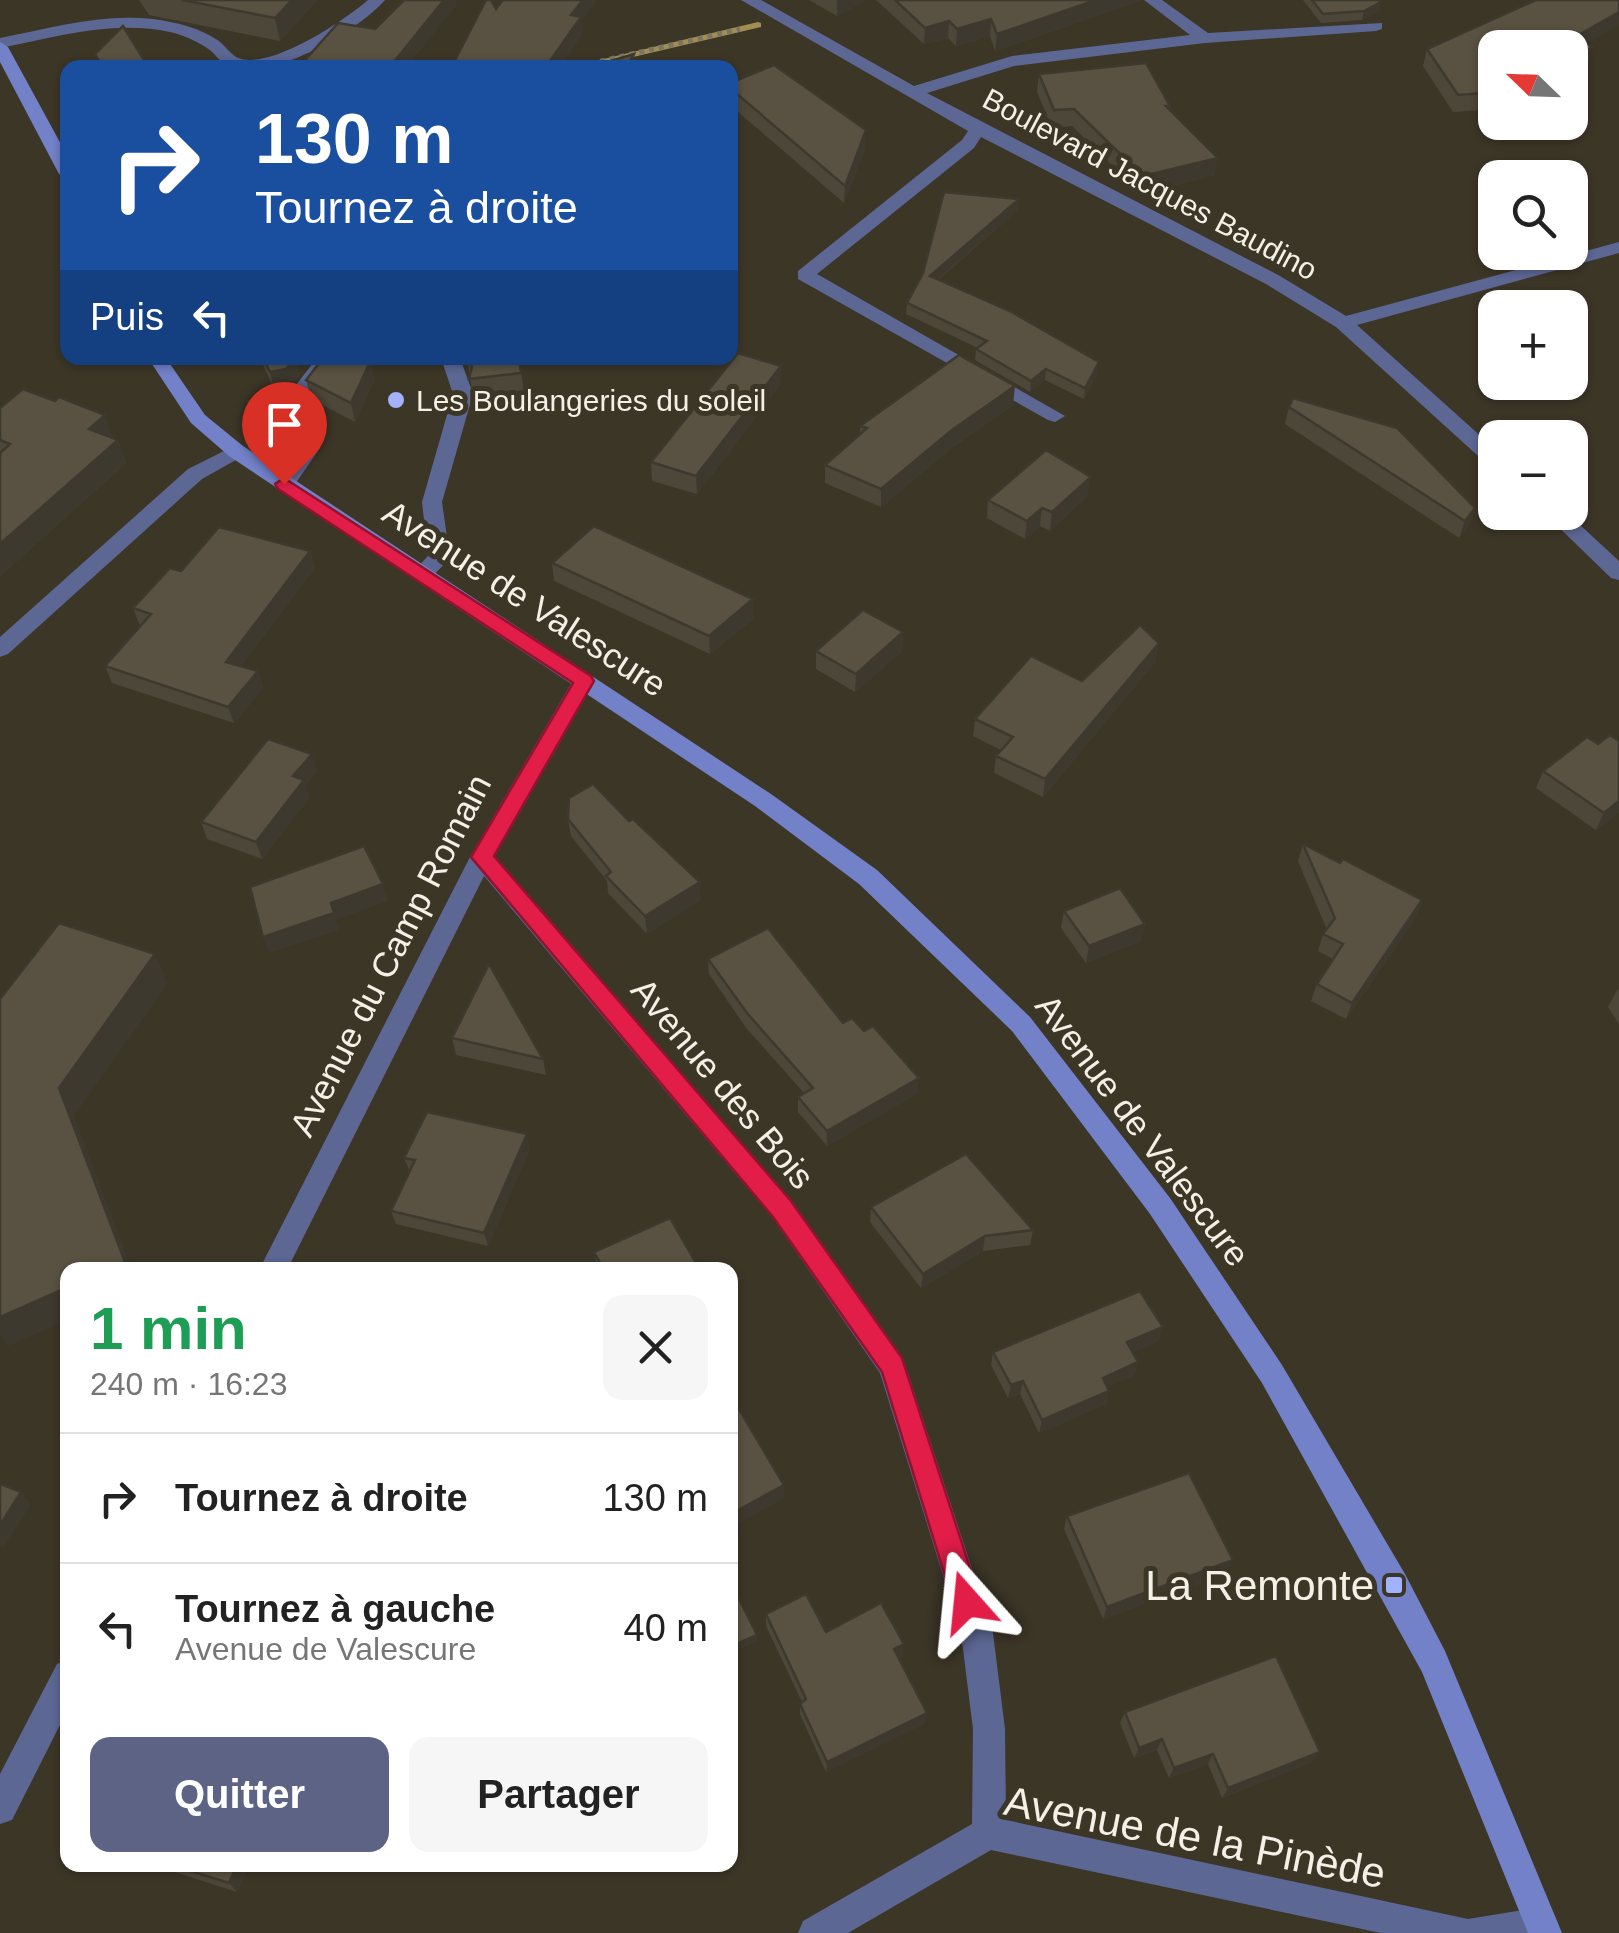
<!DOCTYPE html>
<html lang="fr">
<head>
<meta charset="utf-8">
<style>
  :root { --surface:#fff; --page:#f6f6f6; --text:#222; --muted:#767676; --line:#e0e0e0; --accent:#5c6385 }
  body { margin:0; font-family:Arial,sans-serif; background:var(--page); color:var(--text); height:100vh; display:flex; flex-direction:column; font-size:38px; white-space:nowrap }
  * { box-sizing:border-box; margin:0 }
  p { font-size:32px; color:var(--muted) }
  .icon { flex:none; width:55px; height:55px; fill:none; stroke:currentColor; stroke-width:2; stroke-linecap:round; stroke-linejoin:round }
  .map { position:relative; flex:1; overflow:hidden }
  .side { position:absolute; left:60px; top:1262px; width:678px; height:610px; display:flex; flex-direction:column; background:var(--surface); border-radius:20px; box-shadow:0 2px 8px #0004 }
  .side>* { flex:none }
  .banner { position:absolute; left:60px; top:60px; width:678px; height:305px; border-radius:20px; box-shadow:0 2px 8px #0004; background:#1a4fa0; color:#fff; overflow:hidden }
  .needle { width:65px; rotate:293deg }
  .controls { position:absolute; left:1478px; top:30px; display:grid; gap:20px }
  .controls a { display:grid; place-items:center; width:110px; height:110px; border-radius:20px; background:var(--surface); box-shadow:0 2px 8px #0004; font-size:50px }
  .pin { position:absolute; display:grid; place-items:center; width:85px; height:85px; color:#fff; margin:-102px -42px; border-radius:50% 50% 50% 0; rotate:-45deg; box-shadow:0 0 10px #0007 }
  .pin .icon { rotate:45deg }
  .me { position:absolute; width:110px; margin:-55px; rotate:342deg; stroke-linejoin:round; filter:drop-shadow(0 0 8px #0008) }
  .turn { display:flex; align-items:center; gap:35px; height:210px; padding:0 30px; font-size:45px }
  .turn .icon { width:130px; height:130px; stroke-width:2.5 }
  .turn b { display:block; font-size:70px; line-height:85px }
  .then { display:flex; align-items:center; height:95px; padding:0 30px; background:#0003; gap:20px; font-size:38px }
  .round { display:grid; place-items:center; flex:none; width:105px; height:105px; border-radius:20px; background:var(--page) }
  .headline { display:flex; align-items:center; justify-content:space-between; height:170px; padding:0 30px }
  h1 { font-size:60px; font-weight:600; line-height:75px; color:#1e9e55 }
  .button { display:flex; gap:20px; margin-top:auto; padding:20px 30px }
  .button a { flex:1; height:115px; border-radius:20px; background:var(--accent); color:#fff; font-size:40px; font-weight:600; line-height:115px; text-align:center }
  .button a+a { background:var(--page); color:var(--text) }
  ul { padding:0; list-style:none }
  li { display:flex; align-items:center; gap:30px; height:130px; padding:0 30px; border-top:2px solid var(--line) }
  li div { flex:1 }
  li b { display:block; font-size:38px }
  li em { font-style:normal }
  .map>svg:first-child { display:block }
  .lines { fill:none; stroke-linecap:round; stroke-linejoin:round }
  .stream { fill:#a38e52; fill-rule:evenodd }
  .path { stroke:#797466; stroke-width:5; stroke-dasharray:5 5; stroke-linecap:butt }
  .service { fill:#5d6794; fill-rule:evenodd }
  .minor { fill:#5d6794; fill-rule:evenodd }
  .secondary { fill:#7281c8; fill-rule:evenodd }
  .wall { fill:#4d4739 }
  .shaded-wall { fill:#3e392e }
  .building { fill:#595242; stroke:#3e392e; stroke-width:2.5 }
  .route { fill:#e11d48; stroke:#92132f; stroke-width:2.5 }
  .poi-dot { fill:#a2b2fd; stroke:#3c3627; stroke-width:4 }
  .labels { text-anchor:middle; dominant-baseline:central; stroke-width:10; stroke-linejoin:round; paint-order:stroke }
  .far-street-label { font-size:30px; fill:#f4f0e6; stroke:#3c3627 }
  .far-poi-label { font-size:30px; fill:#f4f0e6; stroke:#3c3627; text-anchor:start }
  .street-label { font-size:35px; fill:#f4f0e6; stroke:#3c3627 }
  .near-poi-label { font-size:42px; fill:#f4f0e6; stroke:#3c3627; text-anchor:end }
  .near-street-label { font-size:42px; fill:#f4f0e6; stroke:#3c3627 }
</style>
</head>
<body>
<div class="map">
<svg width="1619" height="1933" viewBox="0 0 1619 1933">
  <rect width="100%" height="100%" fill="#3c3627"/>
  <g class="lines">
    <polygon class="stream" points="758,22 761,23 761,27 586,68 566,68"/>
    <polyline class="path" points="571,68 740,29"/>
    <g class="service">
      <polygon points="317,358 337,358 302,404 298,421 320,448 291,490 277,490 274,485 299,448 278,422 282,403"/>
      <polygon points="441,358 460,358 473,394 442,502 450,558 430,579 422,581 411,574 428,556 422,502 453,394"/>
    </g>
    <g class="minor">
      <path d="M368,0H385C359,30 268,85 227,65C220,62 216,55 210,50C193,38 173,31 152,29C101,23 50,38 0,48V38C50,28 102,13 153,19C176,22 200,28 219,41C225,46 230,53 236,57C267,73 345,20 368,0Z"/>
      <polygon points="741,0 761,0 914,86 1012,56 1190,35 1144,0 1162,0 1208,33 1382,23 1382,29 1376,31 1205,43 1014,66 927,93 1280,276 1346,316 1619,242 1619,253 1357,325 1495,449 1495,467 1488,465 1336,327 1266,284 981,137 974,148 817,274 1065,416 1055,422 1048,420 798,279 798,271 962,140 968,131"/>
      <polygon points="236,445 243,446 243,456 202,479 8,654 0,657 0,637 188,469"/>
      <polygon points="1543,512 1566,512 1619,561 1619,580 1611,578"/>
      <polygon points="584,673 595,681 495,856 792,1201 903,1358 993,1633 1005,1729 1006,1820 1468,1919 1541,1907 1553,1912 1558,1924 1554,1933 1381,1933 991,1850 848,1933 798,1933 803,1921 972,1824 973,1729 961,1633 880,1373 772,1217 484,876 287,1270 259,1270 470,857 576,675"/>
      <polygon points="68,1659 68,1709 12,1820 0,1824 0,1774 57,1664"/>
    </g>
    <g class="secondary">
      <polygon points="0,42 8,47 68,157 68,179 59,174 0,62"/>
      <polygon points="148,358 166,358 205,415 243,446 771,794 877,870 1030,1017 1170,1198 1282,1365 1405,1574 1445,1651 1562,1933 1528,1933 1422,1672 1262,1383 1150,1214 1012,1031 859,884 755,806 229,456 191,423"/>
    </g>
  </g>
  <g class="wall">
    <polygon points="139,0 317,0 280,41 149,15"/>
    <polygon points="809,0 866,0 837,16"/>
    <polygon points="876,0 1142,0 995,51 990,36 956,46 948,38 924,44"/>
    <polygon points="1303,0 1379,0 1381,2 1379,11 1362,20 1321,23"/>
    <polygon points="1587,44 1588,63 1495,48 1495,109 1453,112 1423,66 1427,49"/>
    <polygon points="1039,74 1170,106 1169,110 1215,175 1141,194 1072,126 1052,128 1037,92"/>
    <polygon points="730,83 865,148 844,203 730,105"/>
    <polygon points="1018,210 938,280 1097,373 1084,399 1045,380 1030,392 975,360 976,349 978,348 906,314 907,303"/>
    <polygon points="260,358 295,358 299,375 290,386 274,389"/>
    <polygon points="467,358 519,358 525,400 474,405"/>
    <polygon points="370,362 374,380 355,422 311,399 306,380"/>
    <polygon points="781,384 697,494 652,481 651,462"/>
    <polygon points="1013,405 950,449 881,507 825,483 825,465 860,434 860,426"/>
    <polygon points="1289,407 1475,508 1469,525 1459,538 1285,424"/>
    <polygon points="0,408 118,440 126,463 0,576"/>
    <polygon points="1088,495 1050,531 1040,526 1025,539 987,518 988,500"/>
    <polygon points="310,551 315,568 241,666 258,671 263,688 234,723 112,683 105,666 140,626 133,608 181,571"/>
    <polygon points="552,563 754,618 710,654 554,581"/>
    <polygon points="903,632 902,651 855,692 816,669 816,651"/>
    <polygon points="1156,661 1043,797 994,773 996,756 1001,750 973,736 975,719 1082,681"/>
    <polygon points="1619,741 1619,812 1596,830 1536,788 1543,771 1598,744"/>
    <polygon points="317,771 305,785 309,798 262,859 207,839 201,822"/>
    <polygon points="568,819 701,899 647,934 608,893 607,881 571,836"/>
    <polygon points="1303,844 1340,863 1422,900 1415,918 1346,1019 1311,1001 1317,984 1333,959 1318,951 1323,934 1327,930 1298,861"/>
    <polygon points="1064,911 1145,924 1141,941 1086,963 1061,928"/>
    <polygon points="708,959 843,1023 918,1093 827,1146 798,1112 798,1097 804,1093 747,1029 709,974"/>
    <polygon points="1619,989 1619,1024 1608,1007 1617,990"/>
    <polygon points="452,1038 543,1059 546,1075 456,1055"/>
    <polygon points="530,1148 488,1246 396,1224 391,1211 410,1172 404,1158"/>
    <polygon points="871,1207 1033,1230 1030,1245 983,1251 921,1288 870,1222"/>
    <polygon points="594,1252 700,1270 598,1270"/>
    <polygon points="1159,1341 1132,1352 1138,1362 1134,1375 1107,1387 1109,1391 1106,1404 1039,1433 1020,1394 1008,1398 991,1365 993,1352"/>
    <polygon points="1067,1516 1227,1573 1103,1619 1064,1529"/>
    <polygon points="766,1614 903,1656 899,1658 925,1723 826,1772 800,1714 800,1704 802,1702 766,1626"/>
    <polygon points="1125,1712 1320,1752 1312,1762 1222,1798 1208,1764 1169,1778 1157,1750 1134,1758 1120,1723"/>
    <polygon points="153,1865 249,1865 237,1892"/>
  </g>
  <g class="shaded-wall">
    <polygon points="292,0 317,0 280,41 275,18"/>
    <polygon points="444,0 456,0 457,5 406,68 389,68"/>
    <polygon points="583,0 597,0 582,21 583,34 559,68 545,68 571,15"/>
    <polygon points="837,0 866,0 837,16"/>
    <polygon points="1096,0 1142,0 995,51 997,34"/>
    <polygon points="1381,2 1379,11 1362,20 1364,11"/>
    <polygon points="1619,12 1619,25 1570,54 1575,37"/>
    <polygon points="991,19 990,36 956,46 957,29"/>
    <polygon points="949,21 948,38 924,44 925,28"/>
    <polygon points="1593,47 1588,63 1570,73 1570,60"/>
    <polygon points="634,54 635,68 626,68"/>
    <polygon points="866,130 865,148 844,203 845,186"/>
    <polygon points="1218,158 1215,175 1141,194 1143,176"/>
    <polygon points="1019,199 1018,210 929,287 930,276"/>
    <polygon points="295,358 299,375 290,386 274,389 270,372"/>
    <polygon points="370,362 374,380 355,422 351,403"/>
    <polygon points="1099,362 1097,373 1084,399 1085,388"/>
    <polygon points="781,366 781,384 697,494 696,476"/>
    <polygon points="1046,369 1045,380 1030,392 1031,381"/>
    <polygon points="1015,386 1013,405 950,449 881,507 881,489 952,430"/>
    <polygon points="105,415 113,438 89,429"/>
    <polygon points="118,440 126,463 0,576 0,544"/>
    <polygon points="1091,477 1088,495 1050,531 1052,512"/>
    <polygon points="1042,508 1040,526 1025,539 1027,521"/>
    <polygon points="1475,508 1469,525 1459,538 1465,521"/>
    <polygon points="310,551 315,568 232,678 226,662"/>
    <polygon points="753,599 754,618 710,654 709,636"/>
    <polygon points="903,632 902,651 855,692 856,674"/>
    <polygon points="1159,643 1156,661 1043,797 1045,779"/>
    <polygon points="258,671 263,688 234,723 228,707"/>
    <polygon points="312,754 317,771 305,785 309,798 262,859 256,842 293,776"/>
    <polygon points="1619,801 1619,812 1596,830 1604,813"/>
    <polygon points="700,882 701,899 647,934 645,916"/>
    <polygon points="383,884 388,901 336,920 339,930 269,953 263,937 331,903"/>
    <polygon points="1422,900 1415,918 1346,1019 1352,1003"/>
    <polygon points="1145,924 1141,941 1086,963 1089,946"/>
    <polygon points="155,954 168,983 74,1116 132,1270 106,1270 59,1088"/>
    <polygon points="919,1078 918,1093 827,1146 827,1131"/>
    <polygon points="527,1134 530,1148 488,1246 484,1233"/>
    <polygon points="985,1236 983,1251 921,1288 923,1274"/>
    <polygon points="68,1287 68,1320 8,1346 0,1335 0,1317"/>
    <polygon points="1163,1327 1159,1341 1123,1356 1127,1342"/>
    <polygon points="1138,1362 1134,1375 1099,1391 1103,1378"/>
    <polygon points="1023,1381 1020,1394 1008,1398 1011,1385"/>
    <polygon points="1109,1391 1106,1404 1039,1433 1042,1420"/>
    <polygon points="784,1485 784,1498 732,1527 731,1514"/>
    <polygon points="21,1492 31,1505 3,1548 0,1545 0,1525"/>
    <polygon points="1233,1560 1227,1573 1103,1619 1107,1607"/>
    <polygon points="757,1635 758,1641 730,1653 730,1647"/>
    <polygon points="904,1644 903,1656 893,1660 894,1649"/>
    <polygon points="927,1713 925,1723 826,1772 827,1762"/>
    <polygon points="1162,1739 1157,1750 1134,1758 1139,1748"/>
    <polygon points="1320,1752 1312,1762 1222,1798 1228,1788"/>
    <polygon points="1213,1754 1208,1764 1169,1778 1174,1768"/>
    <polygon points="237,1865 249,1865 237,1892 229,1883"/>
  </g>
  <g class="building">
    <polygon points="182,0 292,0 275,18"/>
    <polygon points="404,0 444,0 389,68 298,68 338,23 375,29"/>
    <polygon points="486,0 491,0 496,9 503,0 583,0 571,15 581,17 545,68 451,68"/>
    <polygon points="895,0 1096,0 997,34 991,19 957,29 949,21 925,28"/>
    <polygon points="1312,0 1379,0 1381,2 1364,11 1323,14"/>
    <polygon points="1536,0 1619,0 1619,12 1575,37 1593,47 1570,60 1570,48 1495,48 1495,92 1458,95 1427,49"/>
    <polygon points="123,26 149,68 103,68 95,54"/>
    <polygon points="634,54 626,68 587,68"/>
    <polygon points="1146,63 1170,106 1166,106 1218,158 1143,176 1074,109 1054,110 1039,74"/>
    <polygon points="774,65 866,130 845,186 730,88 730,83"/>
    <polygon points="944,192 1019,199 930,276 1010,311 1099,362 1085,388 1046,369 1031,381 976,349 987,341 907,303 923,273"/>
    <polygon points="738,353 781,366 696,476 651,462"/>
    <polygon points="959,355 1015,386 952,430 881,489 825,465 867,428 860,426"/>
    <polygon points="263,358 295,358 286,369 270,372"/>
    <polygon points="323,358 370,362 351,403 306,380"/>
    <polygon points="469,358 519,358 521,373 469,379 472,366"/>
    <polygon points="23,389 55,401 59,397 105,415 89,429 118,440 0,544 0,453 10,444 0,440 0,408"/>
    <polygon points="1293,398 1397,428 1475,508 1465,521 1289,407"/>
    <polygon points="1046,450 1091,477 1052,512 1042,508 1027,521 988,500"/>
    <polygon points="594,526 753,599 709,636 552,563"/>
    <polygon points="219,527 310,551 226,662 258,671 228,707 105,666 151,614 133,608 170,568 181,571"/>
    <polygon points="863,610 903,632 856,674 816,651"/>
    <polygon points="1140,625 1159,643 1045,779 996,756 1013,737 975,719 1031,656 1082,681"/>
    <polygon points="1610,735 1619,741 1619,801 1604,813 1543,771 1587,737 1598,744"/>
    <polygon points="268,739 312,754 293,776 304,780 256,842 201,822"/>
    <polygon points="593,784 629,821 633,819 700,882 645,916 606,876 611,872 568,819 569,798"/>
    <polygon points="1303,844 1340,863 1343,859 1422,900 1352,1003 1317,984 1343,944 1323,934 1335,918"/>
    <polygon points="364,846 383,884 331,903 334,913 263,937 250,887"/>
    <polygon points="1120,888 1145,924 1089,946 1064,911"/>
    <polygon points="59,923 155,954 59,1088 125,1262 106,1270 68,1270 68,1287 0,1317 0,999"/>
    <polygon points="768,928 843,1023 852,1018 864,1031 873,1026 919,1078 827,1131 798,1097 813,1088 747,1013 708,959"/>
    <polygon points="489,964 543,1059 452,1038"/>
    <polygon points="427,1112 527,1134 484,1233 391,1211 415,1160 404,1158"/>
    <polygon points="966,1154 1033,1230 985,1236 923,1274 871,1207"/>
    <polygon points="670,1218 700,1270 604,1270 594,1252"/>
    <polygon points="1140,1291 1163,1327 1127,1342 1138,1362 1103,1378 1109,1391 1042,1420 1023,1381 1011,1385 993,1352"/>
    <polygon points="730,1394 784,1485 731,1514 730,1511"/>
    <polygon points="1189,1473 1233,1560 1107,1607 1067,1516"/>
    <polygon points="0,1484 21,1492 0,1525"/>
    <polygon points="735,1591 757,1635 730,1647 730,1594"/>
    <polygon points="806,1594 826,1632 881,1603 904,1644 894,1649 927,1713 827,1762 800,1704 806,1699 766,1614"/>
    <polygon points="1276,1656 1320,1752 1228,1788 1213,1754 1174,1768 1162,1739 1139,1748 1125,1712"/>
    <polygon points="171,1865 237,1865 229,1883"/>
  </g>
  <polygon class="route" points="284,478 591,676 594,681 494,856 791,1201 902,1358 981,1602 977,1612 967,1616 957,1612 953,1602 882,1372 773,1217 471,857 573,683 278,489 275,484"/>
  <g class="poi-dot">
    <circle cx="396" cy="400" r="10"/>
    <rect x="1384" y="1575" width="20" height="20" rx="5"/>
  </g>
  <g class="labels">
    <g class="far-street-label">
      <text transform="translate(1150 184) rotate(28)">Boulevard Jacques Baudino</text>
    </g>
    <g class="far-poi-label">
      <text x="416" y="400">Les Boulangeries du soleil</text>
    </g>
    <g class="street-label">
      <text transform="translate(525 598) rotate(33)">Avenue de Valescure</text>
      <text transform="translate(390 955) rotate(-63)">Avenue du Camp Romain</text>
      <text transform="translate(723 1083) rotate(50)">Avenue des Bois</text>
      <text transform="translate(1143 1130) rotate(53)">Avenue de Valescure</text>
    </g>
    <g class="near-poi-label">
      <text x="1374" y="1585">La Remonte</text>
    </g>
    <g class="near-street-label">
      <text transform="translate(1195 1837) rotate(11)">Avenue de la Pinède</text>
    </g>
  </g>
</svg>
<div class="controls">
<a><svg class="needle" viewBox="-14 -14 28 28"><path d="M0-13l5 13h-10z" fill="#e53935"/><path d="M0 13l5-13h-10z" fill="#767676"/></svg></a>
<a><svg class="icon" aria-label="search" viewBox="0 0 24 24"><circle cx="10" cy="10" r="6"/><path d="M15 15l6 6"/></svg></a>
<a>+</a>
<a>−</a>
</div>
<div class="pin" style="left:284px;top:484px;background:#d93025"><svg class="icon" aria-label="arrive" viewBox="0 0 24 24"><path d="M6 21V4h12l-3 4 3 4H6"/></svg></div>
<svg class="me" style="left:967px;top:1602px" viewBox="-20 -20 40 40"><path d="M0-17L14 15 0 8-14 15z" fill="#e11d48" stroke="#fff" stroke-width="4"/></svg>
<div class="banner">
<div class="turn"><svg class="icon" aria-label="right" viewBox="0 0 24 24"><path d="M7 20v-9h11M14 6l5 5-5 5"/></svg><div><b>130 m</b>Tournez à droite</div></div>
<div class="then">Puis<svg class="icon" aria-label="left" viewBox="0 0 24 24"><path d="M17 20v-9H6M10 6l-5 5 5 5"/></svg></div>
</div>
<section class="side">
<div class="headline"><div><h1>1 min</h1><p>240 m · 16:23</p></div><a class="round"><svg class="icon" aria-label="close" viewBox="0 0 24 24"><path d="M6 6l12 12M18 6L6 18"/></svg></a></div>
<ul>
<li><svg class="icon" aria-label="right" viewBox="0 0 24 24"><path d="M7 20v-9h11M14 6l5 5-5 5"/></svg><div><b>Tournez à droite</b></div><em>130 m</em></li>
<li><svg class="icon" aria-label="left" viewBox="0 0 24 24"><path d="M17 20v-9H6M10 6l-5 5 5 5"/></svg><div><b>Tournez à gauche</b><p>Avenue de Valescure</p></div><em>40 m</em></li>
</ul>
<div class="button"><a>Quitter</a><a>Partager</a></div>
</section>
</div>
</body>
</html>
